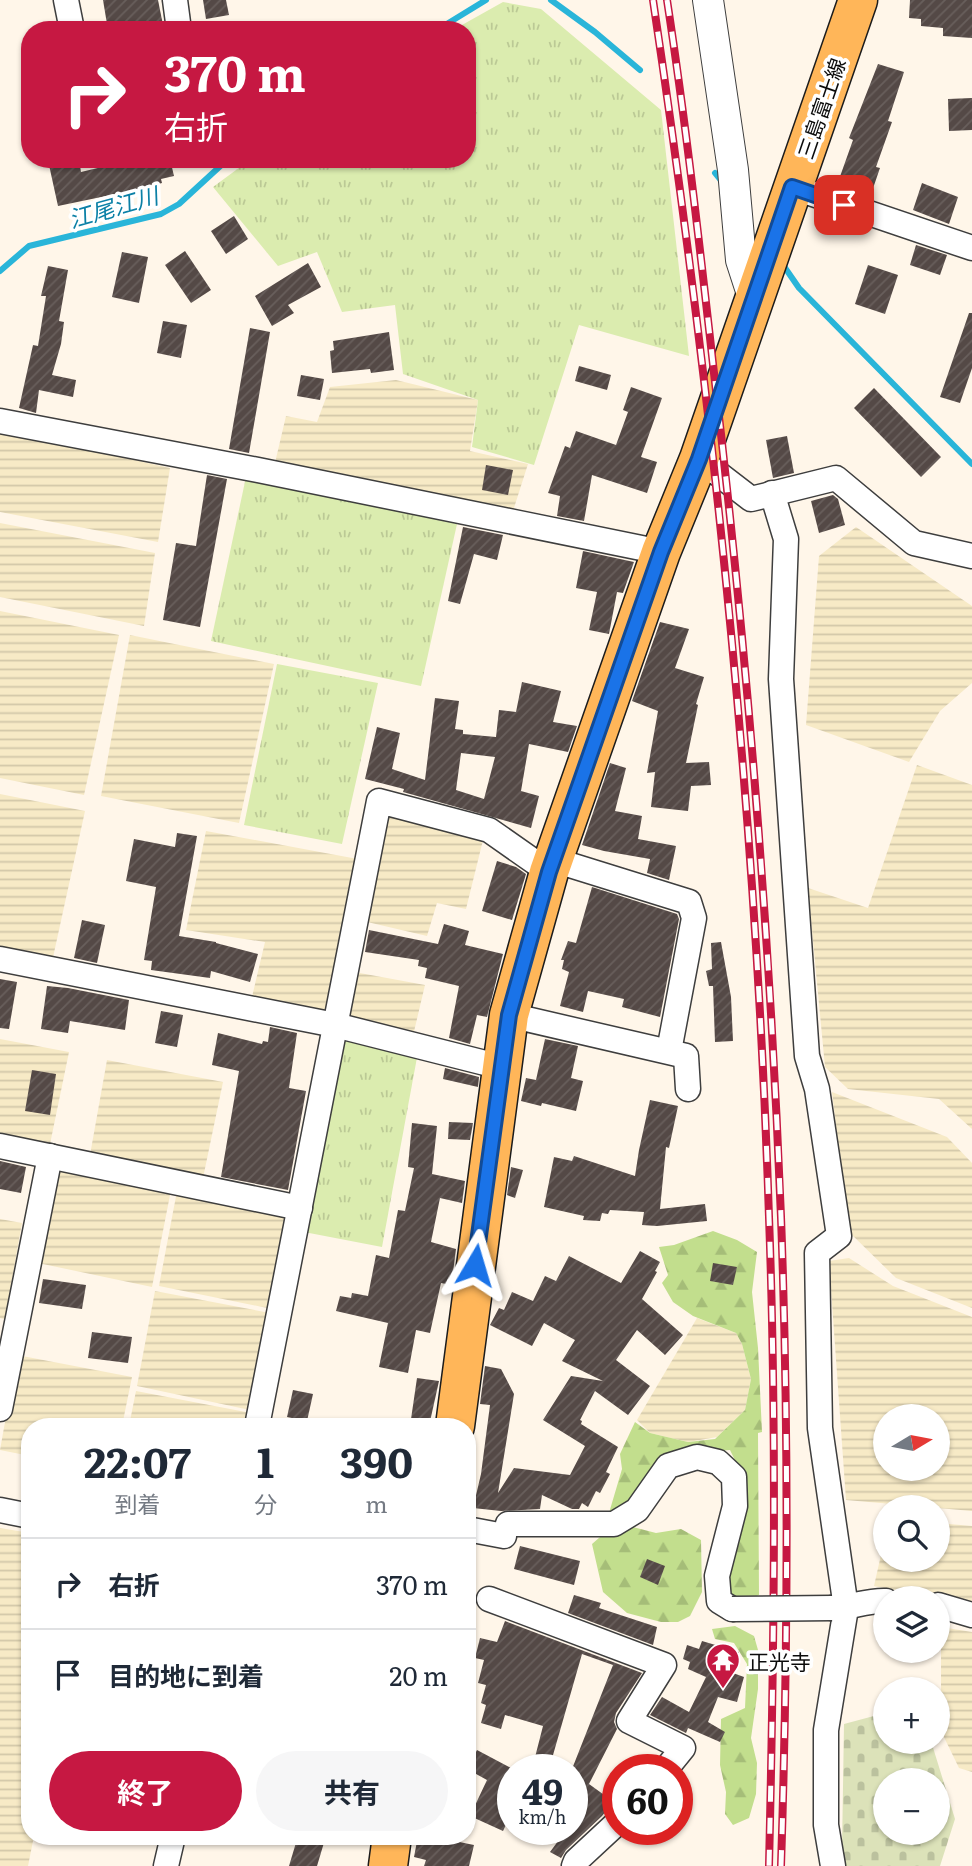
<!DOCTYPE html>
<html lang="ja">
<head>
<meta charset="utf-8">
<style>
  :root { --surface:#fff; --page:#f6f6f7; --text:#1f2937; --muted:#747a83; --line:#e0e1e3; --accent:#c61842 }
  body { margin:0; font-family:Literata,"Noto Sans JP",serif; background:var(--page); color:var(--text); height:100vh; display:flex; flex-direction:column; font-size:26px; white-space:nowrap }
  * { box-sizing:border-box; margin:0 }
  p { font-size:23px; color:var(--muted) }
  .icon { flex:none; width:38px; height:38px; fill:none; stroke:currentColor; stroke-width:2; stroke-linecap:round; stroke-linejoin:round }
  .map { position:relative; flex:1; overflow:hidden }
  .panel { position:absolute; left:21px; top:1418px; width:455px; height:427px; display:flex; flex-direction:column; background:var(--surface); border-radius:28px; box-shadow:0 2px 5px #0004 }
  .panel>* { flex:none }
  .guide { position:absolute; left:21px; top:21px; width:455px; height:147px; border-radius:28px; box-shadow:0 2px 5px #0004; background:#c61842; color:#fff; overflow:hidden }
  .needle { width:46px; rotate:80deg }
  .controls { position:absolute; left:873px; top:1404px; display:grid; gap:14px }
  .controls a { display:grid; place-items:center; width:77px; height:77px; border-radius:50%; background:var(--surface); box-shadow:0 2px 5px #0004; font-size:35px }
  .speed { position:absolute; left:497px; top:1754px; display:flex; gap:14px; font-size:35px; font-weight:700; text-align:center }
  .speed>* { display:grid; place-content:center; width:91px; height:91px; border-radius:50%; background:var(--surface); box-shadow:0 2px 5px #0004; line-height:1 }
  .speed small { font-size:18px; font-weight:400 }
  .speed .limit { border:10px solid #d22; background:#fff; color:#111 }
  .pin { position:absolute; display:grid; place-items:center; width:60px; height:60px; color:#fff; margin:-30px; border-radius:14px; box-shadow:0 4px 10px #0006 }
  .me { position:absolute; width:77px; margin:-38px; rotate:7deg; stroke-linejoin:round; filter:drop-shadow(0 0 5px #0008) }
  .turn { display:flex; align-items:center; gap:24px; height:147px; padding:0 28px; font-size:32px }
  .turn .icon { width:91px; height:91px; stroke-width:2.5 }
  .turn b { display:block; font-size:49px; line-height:60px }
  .eta { display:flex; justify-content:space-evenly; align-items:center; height:119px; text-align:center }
  .eta b { font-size:42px; font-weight:700; line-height:49px }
  .primary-button { display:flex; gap:14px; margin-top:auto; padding:14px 28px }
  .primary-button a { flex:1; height:80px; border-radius:42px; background:var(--accent); color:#fff; font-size:28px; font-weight:700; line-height:80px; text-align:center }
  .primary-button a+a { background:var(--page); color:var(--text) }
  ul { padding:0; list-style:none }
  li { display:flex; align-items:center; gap:21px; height:91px; padding:0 28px; border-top:2px solid var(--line) }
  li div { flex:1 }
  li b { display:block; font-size:26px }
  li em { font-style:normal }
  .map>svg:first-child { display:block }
  .farmland { fill:url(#farmland-rules); fill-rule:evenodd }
  .grass { fill:url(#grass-tufts) }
  .forest { fill:url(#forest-firs) }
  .cemetery { fill:url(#cemetery-stones); fill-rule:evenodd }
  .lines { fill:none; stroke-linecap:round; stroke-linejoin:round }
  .stream { stroke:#29b5d9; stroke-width:6 }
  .building { fill:url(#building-hatch); fill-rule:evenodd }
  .minor-casing { stroke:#3e3e3e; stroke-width:27 }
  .tertiary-casing { stroke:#3e3e3e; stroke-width:32 }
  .primary-casing { stroke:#1c1c1c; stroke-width:41 }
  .minor { stroke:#fff; stroke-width:24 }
  .tertiary { stroke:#fff; stroke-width:30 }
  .primary { stroke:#ffb659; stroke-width:38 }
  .rail-casing { stroke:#c61842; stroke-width:8 }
  .rail { stroke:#fff; stroke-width:5; stroke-dasharray:16; stroke-linecap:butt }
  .minor-bridge-casing { stroke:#3e3e3e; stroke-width:27; stroke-linecap:butt }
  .minor-bridge { stroke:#fff; stroke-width:24 }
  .route-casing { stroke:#114b97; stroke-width:18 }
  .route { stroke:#1a73e8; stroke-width:12 }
  .labels { text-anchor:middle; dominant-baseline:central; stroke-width:7; stroke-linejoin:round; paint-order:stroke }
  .street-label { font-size:21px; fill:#0b0b0b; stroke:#fff }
  .poi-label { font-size:21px; fill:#0b0b0b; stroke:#fff; text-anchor:start }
  .water-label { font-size:23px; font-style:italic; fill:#0b80a6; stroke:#fff }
</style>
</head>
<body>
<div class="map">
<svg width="972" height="1866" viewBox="0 0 972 1866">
  <defs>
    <pattern id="farmland-rules" width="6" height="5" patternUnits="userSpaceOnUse" patternTransform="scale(1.75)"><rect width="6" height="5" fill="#f7eac6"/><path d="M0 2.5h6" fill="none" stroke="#d2c7a9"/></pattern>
    <pattern id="grass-tufts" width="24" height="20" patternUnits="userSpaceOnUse" patternTransform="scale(1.75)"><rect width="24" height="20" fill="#dbecaf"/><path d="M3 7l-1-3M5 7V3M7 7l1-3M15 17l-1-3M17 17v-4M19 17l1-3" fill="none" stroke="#bbc995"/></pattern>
    <pattern id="forest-firs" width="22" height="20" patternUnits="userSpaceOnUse" patternTransform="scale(1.75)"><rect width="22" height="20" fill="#c2de8d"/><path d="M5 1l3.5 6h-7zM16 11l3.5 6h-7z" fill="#a5bd78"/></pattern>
    <pattern id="cemetery-stones" width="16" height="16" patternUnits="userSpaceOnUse" patternTransform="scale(1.75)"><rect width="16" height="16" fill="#dce2b9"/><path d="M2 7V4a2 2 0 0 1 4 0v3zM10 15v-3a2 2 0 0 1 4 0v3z" fill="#bbc19e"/></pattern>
    <pattern id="building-hatch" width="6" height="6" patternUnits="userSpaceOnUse" patternTransform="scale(1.75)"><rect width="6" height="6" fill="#544946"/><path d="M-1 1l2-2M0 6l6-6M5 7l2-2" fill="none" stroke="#685f5c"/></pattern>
  </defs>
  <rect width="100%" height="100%" fill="#fff6e9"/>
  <g class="farmland">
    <polygon points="396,380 478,400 470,451 528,464 513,511 274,467 286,416 317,422 330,387"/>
    <polygon points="0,430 170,468 158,542 0,512"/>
    <polygon points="0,523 155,553 144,626 0,597"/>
    <polygon points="856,527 972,606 972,683 940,711 909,762 806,725 819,556"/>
    <polygon points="0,611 119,635 84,795 0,778"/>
    <polygon points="130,635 274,664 239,823 101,796"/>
    <polygon points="917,765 972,785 972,1129 939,1099 848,1089 825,1067 808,888 868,908"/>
    <polygon points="0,794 85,811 50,971 0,961"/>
    <polygon points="382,806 485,832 466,909 437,903 427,936 363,921"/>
    <polygon points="206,831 363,860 330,1018 251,1001 265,942 186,930"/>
    <polygon points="349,971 425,985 412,1040 342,1022"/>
    <polygon points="0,1039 69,1052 49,1149 0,1139"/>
    <polygon points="107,1060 223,1082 203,1178 90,1155"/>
    <polygon points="832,1092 947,1137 972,1163 972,1308 896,1278 848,1231"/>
    <polygon points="56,1168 171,1190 152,1287 38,1263"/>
    <polygon points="177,1191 292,1213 272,1309 159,1286"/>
    <polygon points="0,1219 22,1223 5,1319 0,1318"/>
    <path d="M849,1258L893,1286L972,1317V1511L846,1500L829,1261ZM886,1416H938V1468H886Z"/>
    <polygon points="155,1291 270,1313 250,1410 137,1386"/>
    <polygon points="697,1318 736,1333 742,1344 751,1379 745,1410 717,1437 688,1442 650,1433 637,1420"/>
    <polygon points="17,1355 132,1377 122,1426 30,1426 30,1456 0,1450"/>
    <polygon points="136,1391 251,1413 249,1426 129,1426"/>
    <polygon points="938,1523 972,1526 972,1604 874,1586 885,1537 886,1559 938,1559"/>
    <polygon points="0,1528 30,1533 30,1836 34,1836 28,1866 0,1866"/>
    <polygon points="941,1627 972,1632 972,1772 959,1768 941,1731"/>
  </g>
  <g class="grass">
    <polygon points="503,2 541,9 661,110 689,356 579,325 534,465 472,447 478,400 403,374 395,305 342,312 317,252 278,266 213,187 251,159 467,159 467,30 453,30"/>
    <polygon points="246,477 457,524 421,686 211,641"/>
    <polygon points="277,664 378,683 342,844 244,825"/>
    <polygon points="342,1040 418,1052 382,1247 304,1232"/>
  </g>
  <g class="forest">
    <polygon points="713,1231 737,1240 757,1252 752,1292 758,1348 762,1432 758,1433 759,1595 736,1605 722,1603 744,1479 730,1450 690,1453 619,1514 609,1513 622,1469 620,1454 635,1422 650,1433 688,1442 715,1439 745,1410 751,1379 742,1344 736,1333 693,1316 673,1302 662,1283 668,1275 659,1247 674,1245"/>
    <polygon points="629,1526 656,1533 681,1529 701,1540 702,1592 690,1616 678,1622 661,1622 627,1613 603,1592 592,1544 607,1531"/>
    <polygon points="735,1626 754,1636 758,1650 758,1689 751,1738 757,1763 756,1794 749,1818 733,1825 725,1814 726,1792 720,1765 721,1719 745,1708 747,1664 734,1643 715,1639 712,1629"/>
  </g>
  <path class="cemetery" d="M885,1713L886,1741H931L955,1819L940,1866H845L842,1849L844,1724ZM886,1780H938V1832H886Z"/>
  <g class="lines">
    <g class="stream">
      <polyline points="551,0 595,32 640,70"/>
      <polyline points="437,30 486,0"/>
      <polyline points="715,173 723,183"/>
      <polyline points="781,262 799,288 972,464"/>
      <polyline points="0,271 29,246 161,214 179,204 228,159"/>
    </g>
  </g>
  <g class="building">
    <polygon points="103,0 158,0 164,30 108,30"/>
    <polygon points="203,0 226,0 229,15 206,19"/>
    <polygon points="910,0 972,0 972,38 943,36 943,28 921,26 921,19 909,18"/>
    <polygon points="878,64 904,72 888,121 892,122 876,167 880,168 870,197 837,185 853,140 849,138"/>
    <polygon points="972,98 972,130 949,131 948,99"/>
    <polygon points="79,159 81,172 127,161 128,164 153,159 170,159 174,176 161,179 162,183 135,190 58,206 49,165"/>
    <polygon points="922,183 958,197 949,224 913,210"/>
    <polygon points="234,216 248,239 226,254 211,231"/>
    <polygon points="916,245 947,255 940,275 910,265"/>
    <polygon points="185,251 211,290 191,303 165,265"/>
    <polygon points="122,252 148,257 139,303 112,297"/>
    <polygon points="308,263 321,287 288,305 294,313 272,326 255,296"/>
    <polygon points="868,265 898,275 885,314 855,304"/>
    <polygon points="48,266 68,270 59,321 64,322 61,344 52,375 76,380 73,397 39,390 36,413 19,408 33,345 38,346 46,296 41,296"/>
    <polygon points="969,313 972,313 972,368 960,403 940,397"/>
    <polygon points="163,321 187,325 181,358 157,353"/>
    <polygon points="250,328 270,332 249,453 229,449"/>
    <polygon points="389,332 394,370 371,373 370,369 332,373 330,351 334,350 333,341"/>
    <polygon points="579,366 611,375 607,390 575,381"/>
    <polygon points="301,375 324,379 320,400 297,396"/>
    <polygon points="631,387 662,398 641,457 657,462 647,493 592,475 584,521 557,516 560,496 548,493 565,446 570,448 576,431 616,445 628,412 623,410"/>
    <polygon points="874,388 941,457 921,477 854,408"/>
    <polygon points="787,436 794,473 773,478 766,440"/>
    <polygon points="486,465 513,470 508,495 482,490"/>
    <polygon points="207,475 227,479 200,627 163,620 176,543 196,546"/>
    <polygon points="833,495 838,499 845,525 819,533 811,501"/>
    <polygon points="463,527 503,535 497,560 474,554 460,604 448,601"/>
    <polygon points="583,551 634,562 623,593 617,592 609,634 589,630 597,592 576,588"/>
    <polygon points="660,622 689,629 675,668 704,677 696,704 698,705 686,763 709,762 711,785 691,786 688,811 651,807 655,772 647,773 658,711 632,701"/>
    <path d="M522,682L561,691L553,722L577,726L568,752L529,744L521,791L539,796L531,828L403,792L404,789L365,779L377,727L400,733L392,769L425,780L435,698L459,701L455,729L463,730V734L496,737L499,710L516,712ZM461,753L495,757L484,799L456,790Z"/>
    <polygon points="610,763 626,768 615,811 642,816 638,839 676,846 669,880 647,873 650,859 604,851 582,845"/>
    <polygon points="177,833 197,836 179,936 216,942 216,943 258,954 250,982 211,971 210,978 151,970 152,961 144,960 156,887 126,881 134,839 175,847"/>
    <polygon points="497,861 516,867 526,874 512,920 482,911"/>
    <polygon points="592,887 677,914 679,919 660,1017 622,1007 624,999 588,991 583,1012 560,1006 569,972 562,969 564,960 561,960 568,941 576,943"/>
    <polygon points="82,920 105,925 97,963 74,958"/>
    <polygon points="444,924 469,931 465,945 503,954 487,1017 477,1015 470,1044 449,1038 459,986 425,978 427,968 418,966 419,960 365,952 369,930 438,944"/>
    <polygon points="721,942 731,997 733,1041 715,1042 713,986 709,986 706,971 712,969 711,943"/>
    <polygon points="0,979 17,982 9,1029 0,1028"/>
    <polygon points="47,986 68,988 129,1000 125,1030 70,1021 68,1033 41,1029"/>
    <polygon points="161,1011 183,1015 177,1047 155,1043"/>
    <polygon points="270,1027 297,1033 289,1088 306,1091 288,1190 221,1177 239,1071 212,1065 218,1033 262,1044 263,1041 268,1042"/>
    <polygon points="545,1039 578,1046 571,1078 583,1081 576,1111 542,1103 541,1106 521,1101 526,1078 536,1080"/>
    <polygon points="445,1068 479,1077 478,1087 443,1079"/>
    <polygon points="32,1070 56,1074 50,1115 25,1111"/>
    <polygon points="650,1100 678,1106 669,1148 666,1147 660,1209 705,1204 707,1221 657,1226 642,1225 644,1212 610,1210 608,1214 602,1213 600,1221 583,1220 584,1216 544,1207 554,1157 572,1161 574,1156 635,1176 639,1150"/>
    <polygon points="449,1122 473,1123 470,1140 448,1139"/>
    <polygon points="412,1123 437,1126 432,1174 465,1181 462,1203 440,1198 431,1242 456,1249 452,1280 448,1279 446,1284 441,1283 430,1333 416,1330 408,1373 379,1367 388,1323 336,1311 340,1296 351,1298 352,1293 368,1296 376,1255 389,1258 398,1210 405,1211 414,1168 408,1167"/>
    <polygon points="0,1161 26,1167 21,1193 0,1189"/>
    <polygon points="511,1167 523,1170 515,1198 507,1195"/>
    <polygon points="640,1251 660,1262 655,1271 657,1272 642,1299 683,1335 665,1355 637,1330 616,1360 650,1386 628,1415 595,1391 580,1420 582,1421 581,1424 618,1447 606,1472 610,1474 600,1493 596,1491 588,1507 582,1503 579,1509 572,1509 542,1495 540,1509 501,1511 473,1508 481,1474 490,1405 480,1404 485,1366 501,1369 514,1394 498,1493 514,1468 570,1475 585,1446 543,1420 571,1376 603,1381 562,1361 575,1340 544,1323 532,1346 490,1325 499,1308 504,1310 512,1292 533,1301 545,1276 556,1281 569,1256 621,1283"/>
    <polygon points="713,1263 737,1267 733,1285 710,1281"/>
    <polygon points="43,1279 86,1285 82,1309 39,1303"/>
    <polygon points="92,1332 132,1337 128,1363 88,1358"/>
    <polygon points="417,1378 439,1381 429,1426 410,1426"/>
    <polygon points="293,1390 313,1394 307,1421 287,1417"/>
    <polygon points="520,1546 580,1561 574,1585 514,1569"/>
    <polygon points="647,1559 665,1566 658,1585 640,1577"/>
    <polygon points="574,1595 601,1603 599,1608 657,1627 653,1645 568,1613"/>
    <polygon points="505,1621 642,1673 616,1713 614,1722 617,1729 589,1784 618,1805 618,1808 609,1807 602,1816 566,1850 561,1858 550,1852 567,1829 572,1829 572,1822 588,1799 582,1797 572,1816 572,1769 613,1665 582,1654 549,1769 532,1769 543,1726 505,1715 501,1729 481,1723 486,1705 481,1703 486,1685 478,1683 484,1660 475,1658 480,1638 497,1642"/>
    <polygon points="702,1641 739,1652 733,1673 744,1677 737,1702 718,1697 708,1722 725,1732 720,1742 688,1728 686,1733 650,1715 662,1697 689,1712 706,1677 688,1669 690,1662 683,1659 687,1645 699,1649"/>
    <polygon points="477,1750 513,1769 513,1810 503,1831 470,1816 487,1780 467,1769"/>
    <polygon points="298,1836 326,1836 317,1866 289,1866"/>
    <polygon points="418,1836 430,1836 474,1845 469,1866 424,1866 426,1860 414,1857"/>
  </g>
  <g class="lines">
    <g class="minor-casing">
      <g id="minor">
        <polyline points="66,0 72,30"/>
        <polyline points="175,0 179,30"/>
        <polyline points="792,187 972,248"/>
        <polyline points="0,421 258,470 661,552"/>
        <polyline points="699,459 751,499 836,478 914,543 972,556"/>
        <polyline points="772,493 786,539 781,679 807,1056 817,1089 839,1236 817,1253 820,1428 846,1608 826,1730 826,1825 833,1866"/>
        <polyline points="554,860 689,902 694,918 669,1051"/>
        <polyline points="0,959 335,1025 501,1067"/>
        <polyline points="509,1015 686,1056 688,1089"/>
        <polyline points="0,1146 300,1208"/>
        <polyline points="0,1409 50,1156"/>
        <polyline points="257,1426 379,801 489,830 549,872"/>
        <polyline points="0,1510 30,1516"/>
        <polyline points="508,1524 614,1524 637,1510 668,1466 697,1457 718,1462 734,1477 735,1506 717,1576 719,1601 732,1609"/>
        <polyline points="467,1529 504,1536"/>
        <polyline points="489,1599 664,1665 629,1721 683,1748 666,1769"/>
        <polyline points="938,1605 972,1615"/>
        <path d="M832,1608C850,1608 867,1600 886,1601"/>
        <polyline points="166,1866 173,1836"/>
        <polyline points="574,1866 576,1861 618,1822"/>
      </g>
    </g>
    <g class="tertiary-casing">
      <polyline id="tertiary" points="708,0 733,170 741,260 754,300"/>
    </g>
    <g class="primary-casing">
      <g id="primary">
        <polyline points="455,1426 509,1015 549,872 661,552 699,459 858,0"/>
        <polyline points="388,1866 392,1836"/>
      </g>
    </g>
    <use href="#minor" class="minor"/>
    <use href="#tertiary" class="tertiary"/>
    <use href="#primary" class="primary"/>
    <g class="rail-casing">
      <g id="rail">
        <path d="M653,0C713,402 756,811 769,1217C777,1433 774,1650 769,1866"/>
        <path d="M667,0C686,124 700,249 714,373C747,654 770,935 781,1217C789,1433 788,1650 781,1866"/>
      </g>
    </g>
    <use href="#rail" class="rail"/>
    <g class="minor-bridge-casing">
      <polyline id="minor-bridge" points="732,1609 832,1608"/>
    </g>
    <use href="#minor-bridge" class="minor-bridge"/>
  </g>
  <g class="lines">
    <g class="route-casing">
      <polyline id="route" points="475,1265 509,1015 549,872 661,552 699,459 792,187 844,205"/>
    </g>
    <use href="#route" class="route"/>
  </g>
  <defs>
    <g id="temple-pin" transform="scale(1.75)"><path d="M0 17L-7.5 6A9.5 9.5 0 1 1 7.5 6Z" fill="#c61842" stroke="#fff"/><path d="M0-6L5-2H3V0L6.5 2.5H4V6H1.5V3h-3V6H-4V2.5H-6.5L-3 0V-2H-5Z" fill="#fff"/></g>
  </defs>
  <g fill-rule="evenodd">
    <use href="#temple-pin" x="723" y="1660"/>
  </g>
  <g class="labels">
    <g class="street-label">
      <text transform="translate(820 108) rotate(-71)">三島富士線</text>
    </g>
    <g class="poi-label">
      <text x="748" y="1660">正光寺</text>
    </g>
    <g class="water-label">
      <text transform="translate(113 206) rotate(-16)">江尾江川</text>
    </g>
  </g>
</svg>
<div class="controls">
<a><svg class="needle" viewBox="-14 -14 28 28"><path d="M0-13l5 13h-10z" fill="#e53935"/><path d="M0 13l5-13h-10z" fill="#747a83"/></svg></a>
<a><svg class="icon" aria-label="search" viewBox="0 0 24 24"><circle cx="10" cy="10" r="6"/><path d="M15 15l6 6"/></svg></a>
<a><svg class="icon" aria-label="layers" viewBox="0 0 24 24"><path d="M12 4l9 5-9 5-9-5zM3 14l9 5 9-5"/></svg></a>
<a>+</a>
<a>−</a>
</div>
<div class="speed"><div>49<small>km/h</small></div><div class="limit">60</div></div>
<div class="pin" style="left:844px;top:205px;background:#d93025"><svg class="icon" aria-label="arrive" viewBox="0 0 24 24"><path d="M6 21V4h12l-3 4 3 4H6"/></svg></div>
<svg class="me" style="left:475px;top:1265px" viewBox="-20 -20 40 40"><path d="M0-17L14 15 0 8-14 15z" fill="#1a73e8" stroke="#fff" stroke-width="4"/></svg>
<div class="guide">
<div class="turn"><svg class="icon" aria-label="right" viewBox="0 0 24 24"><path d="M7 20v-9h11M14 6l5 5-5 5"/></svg><div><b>370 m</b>右折</div></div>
</div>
<section class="panel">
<div class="eta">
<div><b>22:07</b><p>到着</p></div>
<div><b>1</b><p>分</p></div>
<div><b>390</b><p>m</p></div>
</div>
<ul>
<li><svg class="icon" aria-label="right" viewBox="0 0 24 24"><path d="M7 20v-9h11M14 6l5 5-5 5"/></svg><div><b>右折</b></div><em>370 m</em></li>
<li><svg class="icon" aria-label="arrive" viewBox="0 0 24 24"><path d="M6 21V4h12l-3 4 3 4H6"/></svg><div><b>目的地に到着</b></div><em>20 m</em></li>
</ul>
<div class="primary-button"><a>終了</a><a>共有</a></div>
</section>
</div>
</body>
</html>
